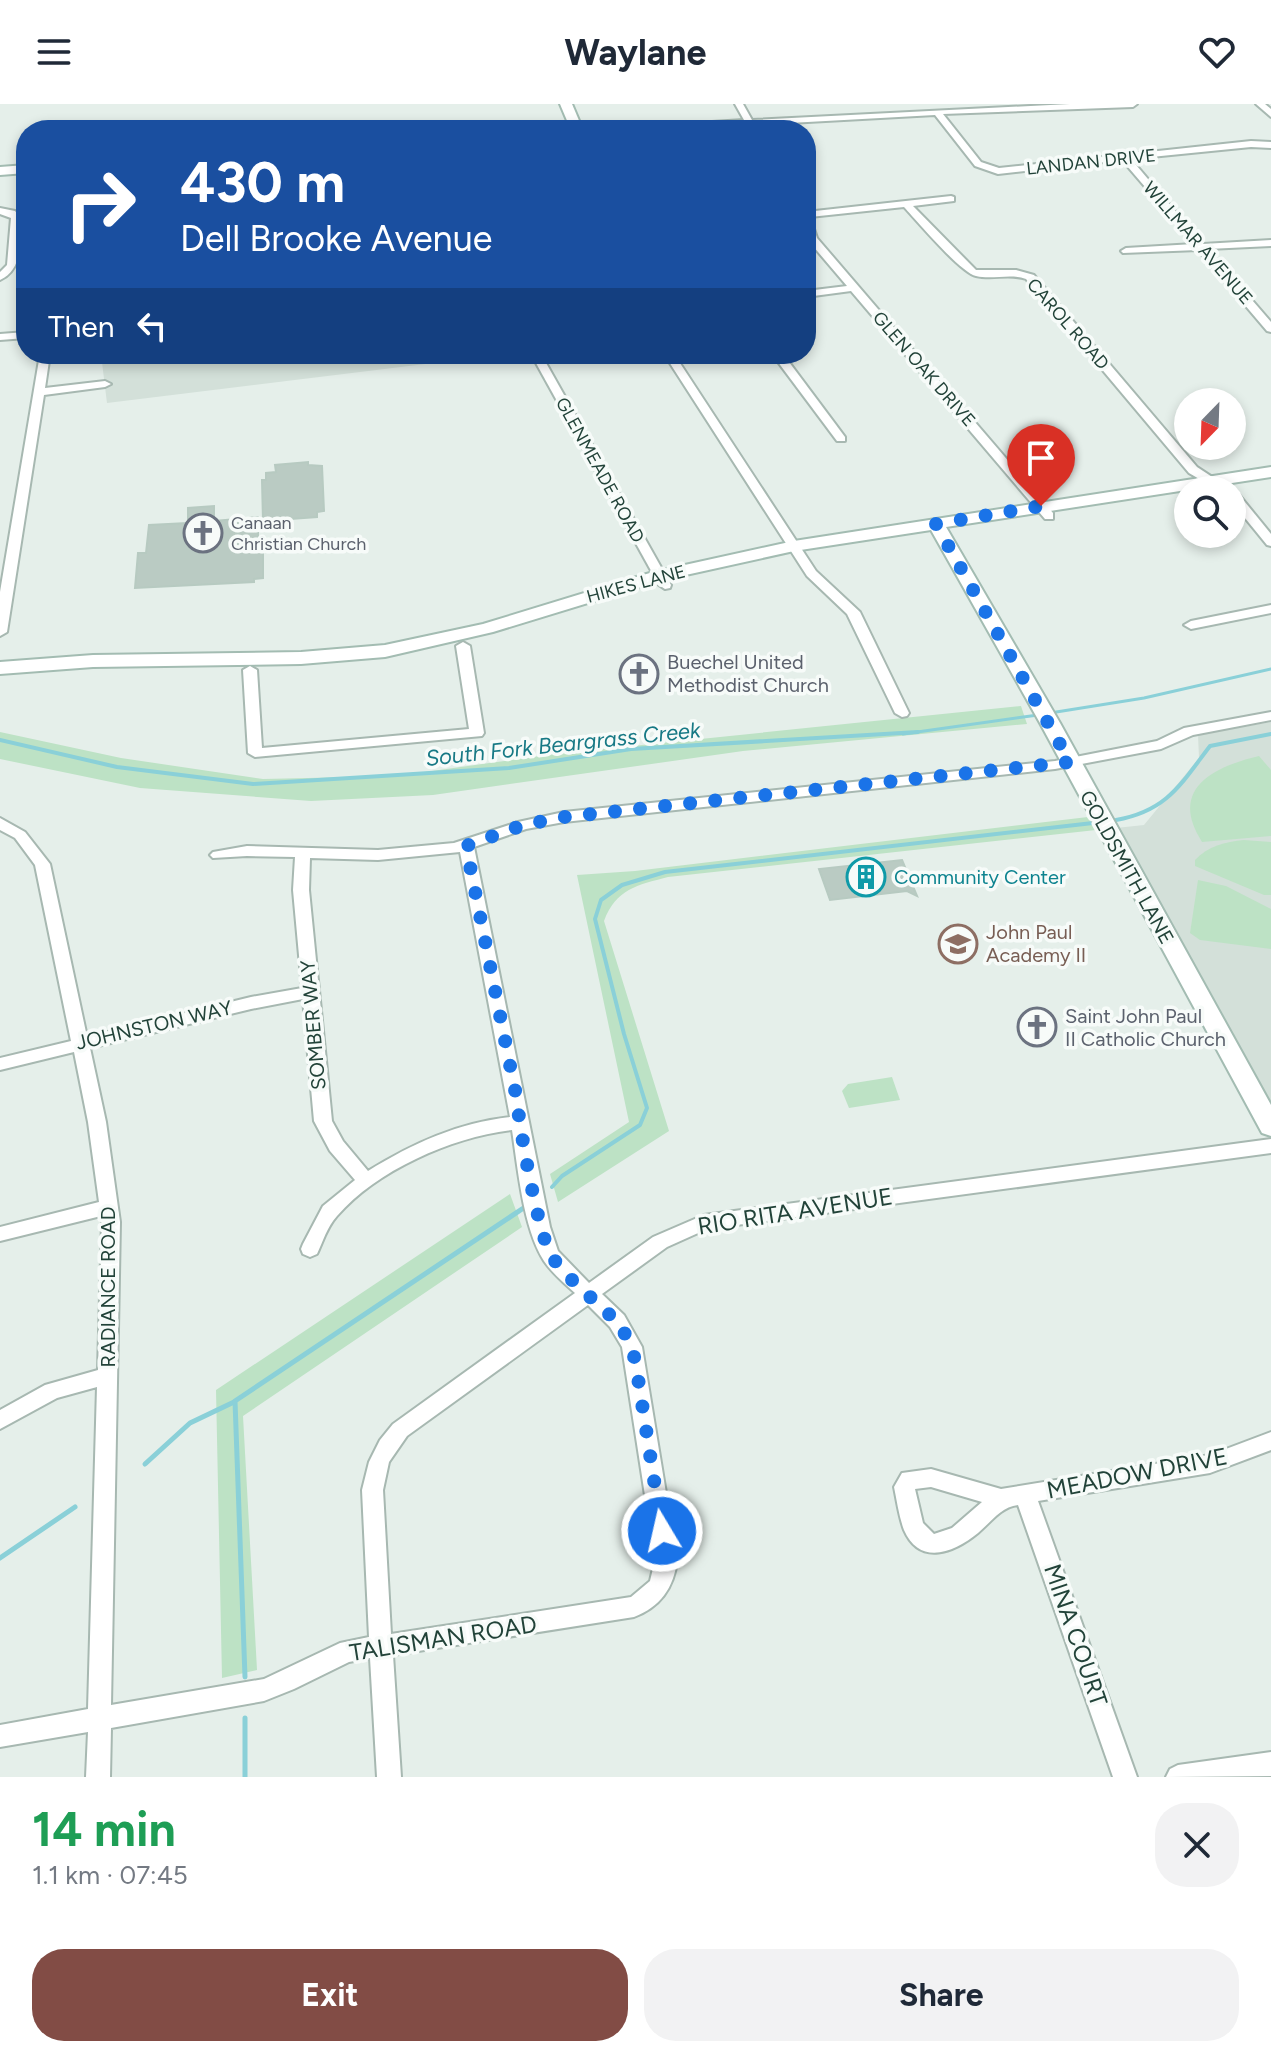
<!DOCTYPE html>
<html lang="en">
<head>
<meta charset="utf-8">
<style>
  :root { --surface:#fff; --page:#f2f2f3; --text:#1f2937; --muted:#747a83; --accent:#824c45 }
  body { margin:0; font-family:Figtree,sans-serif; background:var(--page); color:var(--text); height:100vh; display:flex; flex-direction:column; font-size:30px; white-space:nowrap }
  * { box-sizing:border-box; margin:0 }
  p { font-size:26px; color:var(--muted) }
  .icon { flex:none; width:44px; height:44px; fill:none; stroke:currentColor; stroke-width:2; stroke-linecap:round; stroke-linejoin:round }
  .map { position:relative; height:1673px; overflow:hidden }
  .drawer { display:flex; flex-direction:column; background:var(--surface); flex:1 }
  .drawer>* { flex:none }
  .guide { position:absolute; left:16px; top:16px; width:800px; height:244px; border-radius:32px; box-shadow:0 4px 12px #0003; background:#1a4fa0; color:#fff; overflow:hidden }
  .needle { width:52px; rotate:203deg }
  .controls { position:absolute; left:1174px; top:284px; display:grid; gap:16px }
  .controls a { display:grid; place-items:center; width:72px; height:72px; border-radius:50%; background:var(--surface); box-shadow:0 4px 12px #0003; font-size:40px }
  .pin { position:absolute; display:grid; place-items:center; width:68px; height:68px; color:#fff; margin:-82px -34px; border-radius:50% 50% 50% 0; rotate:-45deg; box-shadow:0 0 8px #0007 }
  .pin .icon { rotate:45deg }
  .me { position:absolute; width:88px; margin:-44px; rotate:351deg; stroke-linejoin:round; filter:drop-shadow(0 0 6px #0008) }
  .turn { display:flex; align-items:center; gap:28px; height:168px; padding:0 32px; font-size:36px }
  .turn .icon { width:104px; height:104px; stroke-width:2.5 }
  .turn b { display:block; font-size:56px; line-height:68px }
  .then { display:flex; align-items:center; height:76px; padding:0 32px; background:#0003; gap:16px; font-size:30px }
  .round { display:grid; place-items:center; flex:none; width:84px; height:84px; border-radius:32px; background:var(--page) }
  .summary { display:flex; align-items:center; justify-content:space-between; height:136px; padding:0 32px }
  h1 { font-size:48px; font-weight:700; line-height:60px; color:#1e9e55 }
  .cta { display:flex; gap:16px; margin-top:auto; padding:16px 32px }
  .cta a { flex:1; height:92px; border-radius:32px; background:var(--accent); color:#fff; font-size:32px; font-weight:700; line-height:92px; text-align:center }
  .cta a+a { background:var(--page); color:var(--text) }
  header { display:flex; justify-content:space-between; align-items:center; height:104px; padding:0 32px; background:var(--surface); font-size:36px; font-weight:700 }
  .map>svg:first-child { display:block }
  .built { fill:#d3e0d9 }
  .green { fill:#bde2c5 }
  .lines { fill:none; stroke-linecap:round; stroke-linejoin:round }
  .stream-far2 { stroke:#8ad0d8; stroke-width:3 }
  .stream-far1 { stroke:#8ad0d8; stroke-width:4 }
  .stream { stroke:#8ad0d8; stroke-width:5 }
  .building { fill:#bacbc3; stroke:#b7cac1; stroke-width:2 }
  .street-casing { stroke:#a7b8b1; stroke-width:4 }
  .secondary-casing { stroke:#a3bcb2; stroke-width:4 }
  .street { fill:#fff; fill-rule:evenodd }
  .secondary { fill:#fff; fill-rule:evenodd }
  .route { stroke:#1a73e8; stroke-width:14; stroke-dasharray:0 25.2 }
  .labels { text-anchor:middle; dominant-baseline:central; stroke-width:7; stroke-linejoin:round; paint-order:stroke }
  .far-street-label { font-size:18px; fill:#224339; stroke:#f7fbf9 }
  .far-worship-label { font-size:18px; fill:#5b616d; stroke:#f7fbf9; text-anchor:start }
  .worship-label { font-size:20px; fill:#5b616d; stroke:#f7fbf9; text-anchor:start }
  .street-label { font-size:20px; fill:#224339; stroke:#f7fbf9 }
  .culture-label { font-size:20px; fill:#0d838f; stroke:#f7fbf9; text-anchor:start }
  .education-label { font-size:20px; fill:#785e54; stroke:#f7fbf9; text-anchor:start }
  .water-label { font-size:22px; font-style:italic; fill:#177985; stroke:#f7fbf9 }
  .near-street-label { font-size:24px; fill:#224339; stroke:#f7fbf9 }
</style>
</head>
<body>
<header><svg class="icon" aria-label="menu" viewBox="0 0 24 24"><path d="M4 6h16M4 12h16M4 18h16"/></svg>Waylane<svg class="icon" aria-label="heart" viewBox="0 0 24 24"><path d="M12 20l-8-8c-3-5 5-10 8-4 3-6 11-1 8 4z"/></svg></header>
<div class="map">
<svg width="1271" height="1673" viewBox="0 0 1271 1673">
  <rect width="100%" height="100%" fill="#e5efea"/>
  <g class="built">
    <polygon points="101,250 456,250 458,256 107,299"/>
    <polygon points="1271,618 1271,998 1155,788 1116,724 1144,721 1199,654 1198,631"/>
  </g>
  <g class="green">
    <polygon points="1021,602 1027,620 743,647 433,691 311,697 140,684 0,655 0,628 121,654 263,675 396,672 554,650"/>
    <path d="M1259,652L1271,666V732L1202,738C1168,685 1213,663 1259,652Z"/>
    <path d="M1088,713L1096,726L668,773C637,781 616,785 604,817L669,1027L558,1098L550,1070L629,1018L577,771L635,767Z"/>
    <path d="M1244,736L1271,738V791H1264L1195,762V756C1208,742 1225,738 1244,736Z"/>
    <polygon points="1198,776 1226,782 1271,805 1271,845 1200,836 1190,829"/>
    <polygon points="892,973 900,996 849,1004 842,987 848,980"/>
    <polygon points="510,1090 522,1123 243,1312 257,1566 222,1574 216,1286"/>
  </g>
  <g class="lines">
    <g class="stream-far2">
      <polyline points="1050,609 1144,594 1271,565"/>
      <polyline points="903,630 1038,611"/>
    </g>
    <g class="stream-far1">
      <polyline points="0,636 117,663 253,680 509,664 631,645 918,628"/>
      <path d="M1116,716C1167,707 1181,680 1210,642L1271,630"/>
      <polyline points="552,1083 562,1072 640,1021 647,1004 624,930 595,815 601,796 622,781 665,768 1093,719"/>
    </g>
    <g class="stream">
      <polyline points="145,1360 190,1319 234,1298"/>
      <polyline points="0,1454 75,1403"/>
      <polyline points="245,1573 235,1297 525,1103"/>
      <polyline points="245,1614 245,1673"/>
    </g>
  </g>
  <g class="building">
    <polygon points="308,358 308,361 322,362 324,407 317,408 317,413 263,417 262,376 266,376 266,369 276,368 275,361"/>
    <polygon points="214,402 214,417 258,413 258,438 263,437 263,474 254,475 254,478 135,484 138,449 146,449 149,421 188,419 188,404"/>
    <polygon points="902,756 917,792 907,787 830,796 819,765"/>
  </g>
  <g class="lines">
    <g class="street-casing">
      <g id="street">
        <polygon points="735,0 743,0 752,16 1070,0 1137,0 1133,3 943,10 981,58 999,64 1251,37 1271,38 1271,44 1251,43 1131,55 1203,140 1271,136 1271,142 1208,145 1271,218 1271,228 1267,227 1198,146 1123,149 1121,147 1126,144 1194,140 1122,56 998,70 975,62 935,11 755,21 757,26 749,26 747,21 628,26 632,23 744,16"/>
        <polygon points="1256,0 1265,0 1271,5 1271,13"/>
        <path d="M951,92L954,93V97L913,102L976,166H1016L1034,171L1197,363L1232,386H1218L1189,369L1026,175C1010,169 993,176 976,172C961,169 917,117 904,103L810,113L817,134L1053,409V415H1045L851,187L806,193V187L847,182L807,135L806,108Z"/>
        <path d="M0,104L15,107L21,114C19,137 24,165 0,176V168L7,161L11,114L0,110Z"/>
        <polygon points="26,228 26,234 0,236 0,230"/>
        <polygon points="40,250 50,250 45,284 105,277 111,280 105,283 44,291 7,528 0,532 0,488"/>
        <polygon points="531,250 541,250 671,481 670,484 665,485 659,481"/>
        <polygon points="664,250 674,250 816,467 860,508 909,609 907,612 902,613 895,609 847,510 807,472"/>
        <polygon points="772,250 783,250 845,333 845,337 837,337"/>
        <polygon points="1232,386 1236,387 1271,430 1271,442 1267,441 1232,398"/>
        <polygon points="1271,501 1271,509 1191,525 1184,521 1191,517"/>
        <polygon points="463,538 470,542 484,629 482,632 255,653 248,649 243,566 250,562 257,566 262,644 469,625 456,542"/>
        <path d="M1271,608V616L1193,631L1161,645L1055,665L564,718L526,725L474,743L550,1123L558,1147L589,1179L653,1133L704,1111L1271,1035V1049L707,1125L667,1143L602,1190L624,1211L642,1243L677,1456C674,1484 660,1503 634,1513L393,1551L401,1673H377L370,1554L349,1558L294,1585L264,1597L111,1624L110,1673H86L88,1628L0,1643V1621L88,1605L97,1283L57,1294L0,1325V1306L45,1281L98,1266L102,1118L101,1112L0,1137V1123L99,1098L88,1018L74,948L0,966V954L71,937L35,761L15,734L0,726V714L25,728L50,760L87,933L251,893L302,884L293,786L295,753L247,752L213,754L210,751L213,748L247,742L378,746L454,739L518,718L564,708L1055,657L1157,637L1184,624ZM460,748L510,1013C458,1019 413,1039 368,1067L343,1037L332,1017L309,786L310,754L378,756ZM303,895L314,1017L330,1047L355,1076L323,1102L303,1140L301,1145L303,1150L310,1153L317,1150C323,1137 327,1123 337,1112C377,1066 452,1033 512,1026C518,1065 523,1124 544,1157C552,1169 564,1179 575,1189L393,1320L380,1336L369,1358L362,1386L369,1533L340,1539L264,1575L111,1601L120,1118L106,1018L90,944L251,905ZM588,1201L610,1223L622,1243L655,1456L650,1477L631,1493L391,1530L383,1386L389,1358L407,1332Z"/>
        <path d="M1271,1328V1346L1210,1369L1038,1397L1137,1673H1113L1018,1401C1001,1403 991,1418 978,1429C955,1448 920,1463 904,1426C899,1413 897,1397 894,1383L902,1369L931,1365L1001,1385L1210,1351ZM931,1383L982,1398L952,1424L934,1430L923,1419L915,1385Z"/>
        <polygon points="1271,1648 1271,1672 1166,1673 1170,1665 1178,1661"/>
      </g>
    </g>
    <g class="secondary-casing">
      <g id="secondary">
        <polygon points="560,0 572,0 583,26 571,26"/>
        <polygon points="26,61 26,69 0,71 0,63"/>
        <polygon points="1271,363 1271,373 946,423 1060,619 1271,1001 1271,1032 1262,1029 1040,619 931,426 794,447 663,476 493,528 385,553 301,560 93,563 0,570 0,558 93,551 301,548 385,541 483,520 653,468 794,437"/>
      </g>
    </g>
    <use href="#street" class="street"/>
    <use href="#secondary" class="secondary"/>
  </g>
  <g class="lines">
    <path class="route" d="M662,1427L635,1255L622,1223C600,1200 571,1179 552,1153C539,1134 519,1022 517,996L466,742L523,721L564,713L1070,658L936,420L1041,402"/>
  </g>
  <defs>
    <g id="church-ring" transform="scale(2)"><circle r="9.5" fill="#f7fbf9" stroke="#6b7280" stroke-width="1.5"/><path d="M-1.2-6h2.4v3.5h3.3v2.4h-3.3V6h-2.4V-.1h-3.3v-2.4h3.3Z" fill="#6b7280"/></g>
    <g id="building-ring" transform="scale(2)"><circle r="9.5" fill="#f7fbf9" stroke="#0f9aa8" stroke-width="1.5"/><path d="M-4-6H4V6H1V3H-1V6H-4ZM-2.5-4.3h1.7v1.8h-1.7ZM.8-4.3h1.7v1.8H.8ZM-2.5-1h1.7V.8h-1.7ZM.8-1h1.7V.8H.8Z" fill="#0f9aa8"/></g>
    <g id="school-ring" transform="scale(2)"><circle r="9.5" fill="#f7fbf9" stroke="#8d6e63" stroke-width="1.5"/><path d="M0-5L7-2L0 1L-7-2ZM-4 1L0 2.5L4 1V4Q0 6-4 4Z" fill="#8d6e63"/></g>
  </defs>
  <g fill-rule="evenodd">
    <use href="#church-ring" x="203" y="429"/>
    <use href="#church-ring" x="639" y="570"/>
    <use href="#building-ring" x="866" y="773"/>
    <use href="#school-ring" x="958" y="840"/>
    <use href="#church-ring" x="1037" y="923"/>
  </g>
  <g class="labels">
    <g class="far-street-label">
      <text transform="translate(1091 58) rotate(-6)">LANDAN DRIVE</text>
      <text transform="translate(1198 139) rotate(49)">WILLMAR AVENUE</text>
      <text transform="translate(1068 220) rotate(49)">CAROL ROAD</text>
      <text transform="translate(924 265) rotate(49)">GLEN OAK DRIVE</text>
      <text transform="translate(600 366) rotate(61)">GLENMEADE ROAD</text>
      <text transform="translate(636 480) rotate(-15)">HIKES LANE</text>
    </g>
    <g class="far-worship-label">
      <text x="231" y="419">Canaan<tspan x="231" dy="21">Christian Church</tspan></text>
    </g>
    <g class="worship-label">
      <text x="667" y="558">Buechel United<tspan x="667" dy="23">Methodist Church</tspan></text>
      <text x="1065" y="912">Saint John Paul<tspan x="1065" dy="23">II Catholic Church</tspan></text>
    </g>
    <g class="street-label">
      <text transform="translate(1127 763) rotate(61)">GOLDSMITH LANE</text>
      <text transform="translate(154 921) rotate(-13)">JOHNSTON WAY</text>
      <text transform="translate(313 921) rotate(-95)">SOMBER WAY</text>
      <text transform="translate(108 1183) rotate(-90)">RADIANCE ROAD</text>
    </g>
    <g class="culture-label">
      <text x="894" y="773">Community Center</text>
    </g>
    <g class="education-label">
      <text x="986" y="828">John Paul<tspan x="986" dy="23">Academy II</tspan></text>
    </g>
    <g class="water-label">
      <text transform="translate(563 640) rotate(-6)">South Fork Beargrass Creek</text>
    </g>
    <g class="near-street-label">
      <text transform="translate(795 1107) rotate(-9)">RIO RITA AVENUE</text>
      <text transform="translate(1137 1369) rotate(-11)">MEADOW DRIVE</text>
      <text transform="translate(1076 1531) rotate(71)">MINA COURT</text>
      <text transform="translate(443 1534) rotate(-9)">TALISMAN ROAD</text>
    </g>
  </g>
</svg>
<div class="controls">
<a><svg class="needle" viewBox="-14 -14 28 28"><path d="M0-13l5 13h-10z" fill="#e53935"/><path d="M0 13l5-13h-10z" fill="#747a83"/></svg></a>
<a><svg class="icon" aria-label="search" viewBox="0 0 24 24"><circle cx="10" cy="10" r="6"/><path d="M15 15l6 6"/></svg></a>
</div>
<div class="pin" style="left:1041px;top:402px;background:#d93025"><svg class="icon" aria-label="arrive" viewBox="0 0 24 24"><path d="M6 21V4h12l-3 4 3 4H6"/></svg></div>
<svg class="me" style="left:662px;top:1427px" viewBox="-20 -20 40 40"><circle r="17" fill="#1a73e8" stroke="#fff" stroke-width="3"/><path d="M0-11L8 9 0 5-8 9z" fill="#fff"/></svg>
<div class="guide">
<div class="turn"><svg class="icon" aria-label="right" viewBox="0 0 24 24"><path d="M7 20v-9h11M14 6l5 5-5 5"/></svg><div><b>430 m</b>Dell Brooke Avenue</div></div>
<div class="then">Then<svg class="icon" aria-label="left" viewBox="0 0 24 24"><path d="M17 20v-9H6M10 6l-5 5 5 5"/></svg></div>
</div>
</div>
<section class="drawer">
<div class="summary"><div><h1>14 min</h1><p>1.1 km · 07:45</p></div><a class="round"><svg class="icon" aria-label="close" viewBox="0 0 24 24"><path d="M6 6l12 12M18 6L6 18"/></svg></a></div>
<div class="cta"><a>Exit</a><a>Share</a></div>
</section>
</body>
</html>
